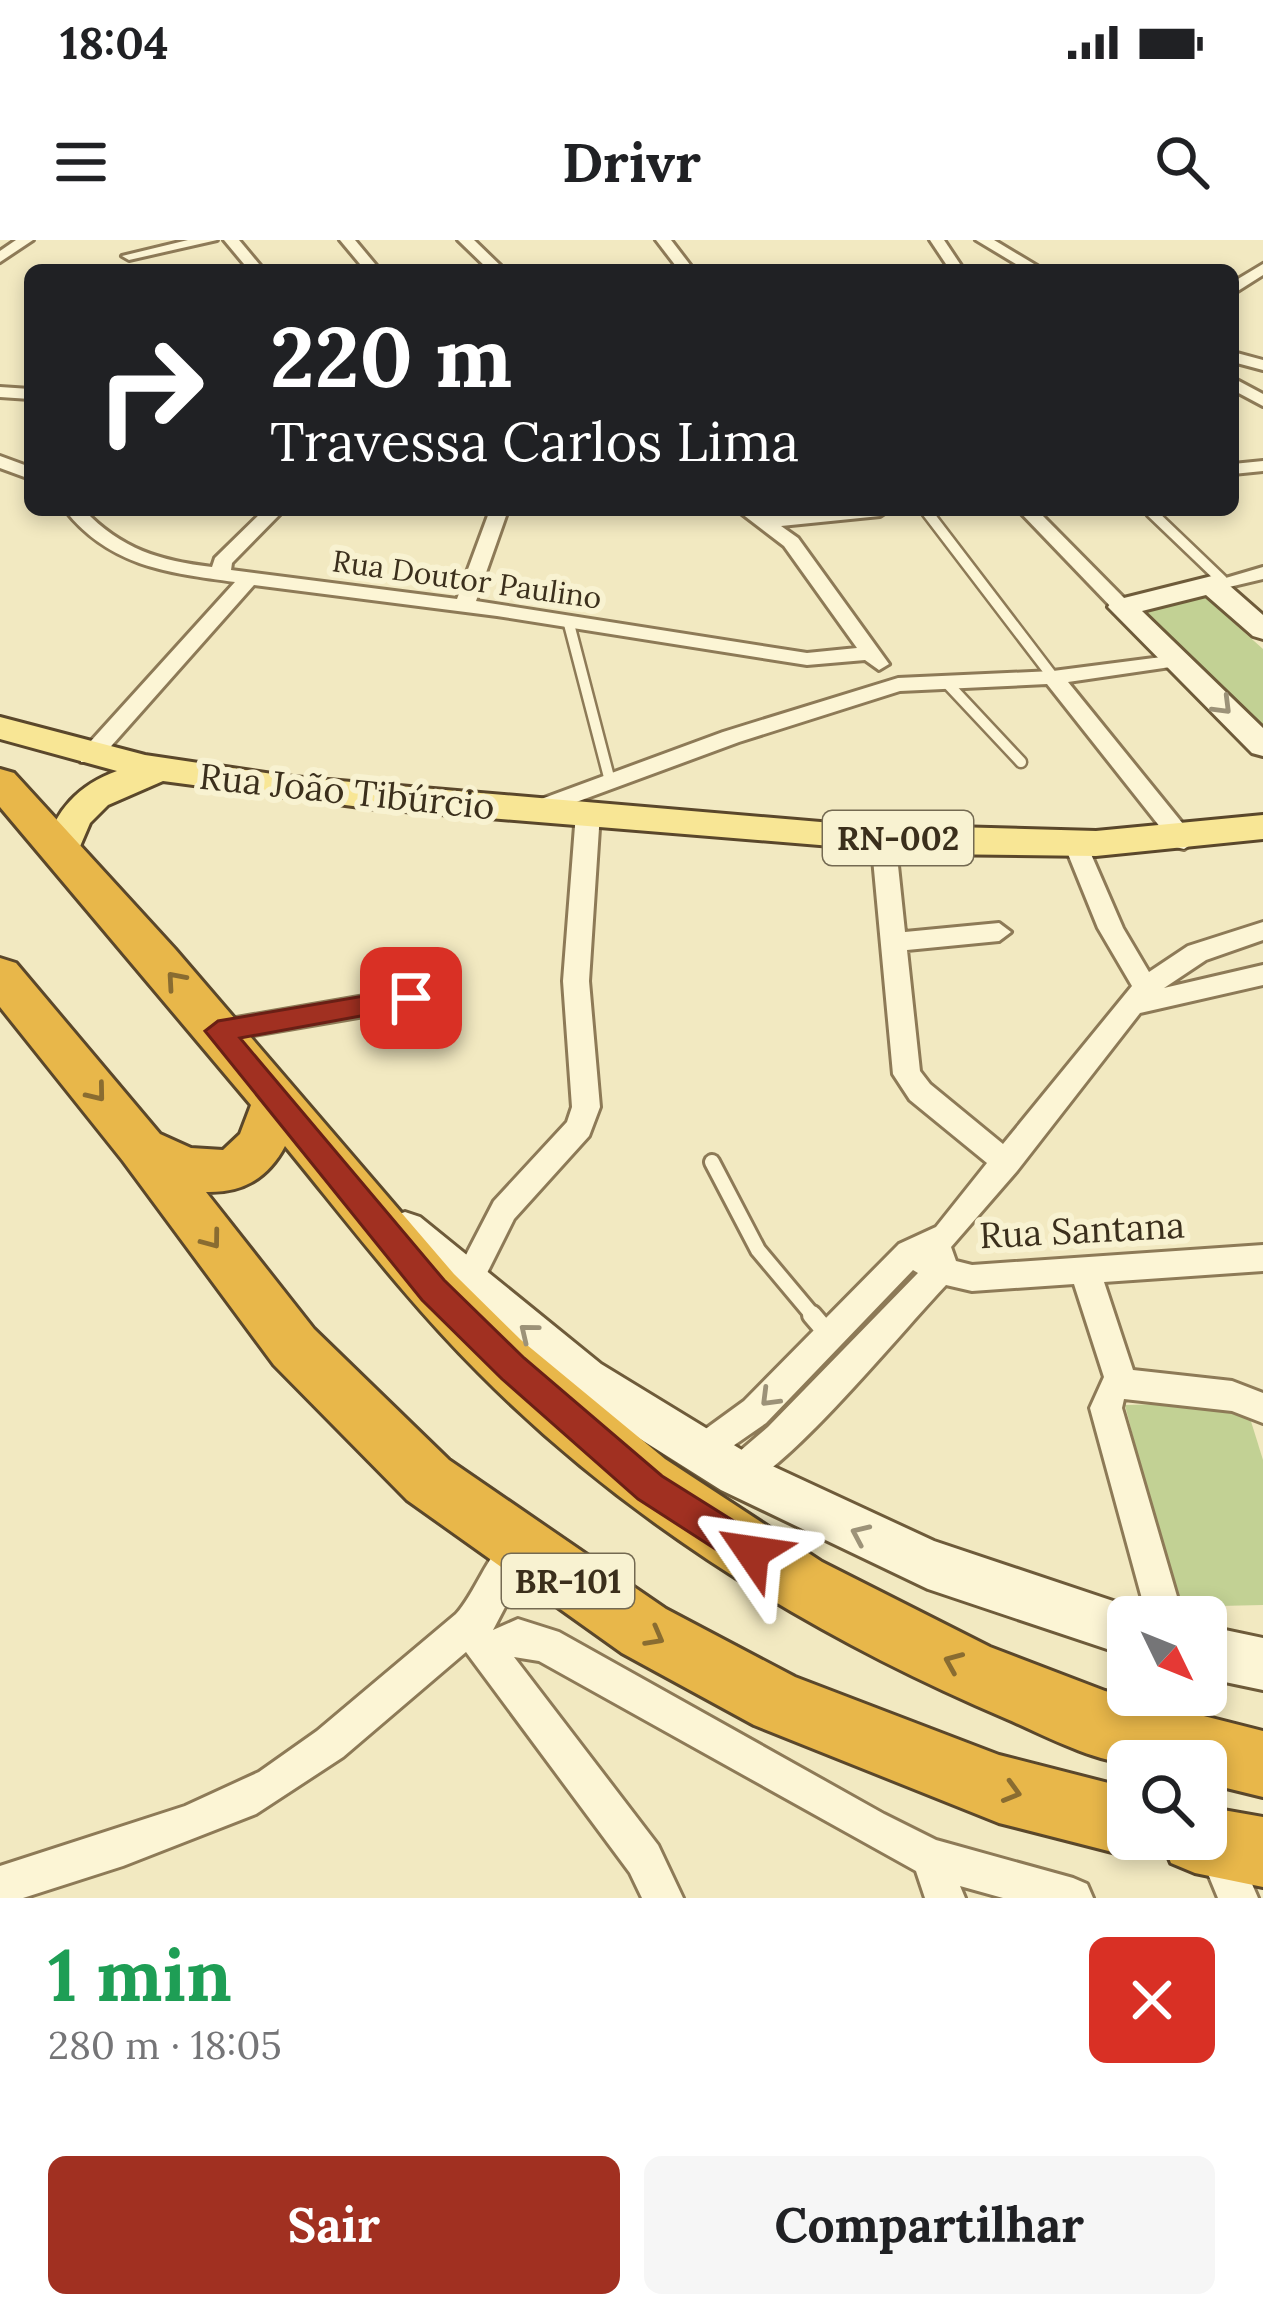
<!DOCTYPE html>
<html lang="pt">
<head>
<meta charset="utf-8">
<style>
  :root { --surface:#fff; --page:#f6f6f6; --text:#202124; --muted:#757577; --accent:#a13021 }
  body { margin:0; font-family:Lora,serif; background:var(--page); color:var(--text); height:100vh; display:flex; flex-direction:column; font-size:45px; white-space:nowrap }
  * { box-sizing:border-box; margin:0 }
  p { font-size:39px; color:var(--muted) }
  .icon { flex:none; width:66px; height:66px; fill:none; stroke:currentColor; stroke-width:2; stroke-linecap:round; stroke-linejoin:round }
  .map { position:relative; height:1658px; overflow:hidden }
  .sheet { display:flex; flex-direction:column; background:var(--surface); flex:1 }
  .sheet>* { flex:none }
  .guide { position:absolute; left:24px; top:24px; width:1215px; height:252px; border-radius:18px; box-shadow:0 6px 18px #0003; background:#202124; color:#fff; overflow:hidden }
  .needle { width:78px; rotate:133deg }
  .controls { position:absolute; left:1107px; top:1356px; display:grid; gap:24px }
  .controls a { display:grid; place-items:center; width:120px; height:120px; border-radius:18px; background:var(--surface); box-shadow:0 6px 18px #0003; font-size:60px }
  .pin { position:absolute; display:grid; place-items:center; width:102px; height:102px; color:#fff; margin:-51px; border-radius:24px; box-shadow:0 6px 18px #0006 }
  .me { position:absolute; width:132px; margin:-66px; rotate:302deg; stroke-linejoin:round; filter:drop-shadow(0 0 9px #0008) }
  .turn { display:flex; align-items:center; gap:42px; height:252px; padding:0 48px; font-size:54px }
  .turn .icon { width:156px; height:156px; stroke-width:2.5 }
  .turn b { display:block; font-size:84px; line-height:102px }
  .round { display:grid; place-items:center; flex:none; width:126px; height:126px; border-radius:18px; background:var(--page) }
  .summary { display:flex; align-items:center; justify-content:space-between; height:204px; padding:0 48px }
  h1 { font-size:72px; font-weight:700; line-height:90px; color:#1e9e55 }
  .primary-button { display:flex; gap:24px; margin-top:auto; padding:24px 48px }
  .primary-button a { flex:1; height:138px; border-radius:18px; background:var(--accent); color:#fff; font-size:48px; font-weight:700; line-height:138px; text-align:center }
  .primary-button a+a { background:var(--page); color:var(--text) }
  .status { display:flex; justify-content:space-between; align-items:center; height:84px; padding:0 60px; background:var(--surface); direction:ltr }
  .status svg { height:33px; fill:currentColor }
  header { display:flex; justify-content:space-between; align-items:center; height:156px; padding:0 48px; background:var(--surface); font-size:54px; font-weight:700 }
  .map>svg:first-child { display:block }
  .green { fill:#c2d194 }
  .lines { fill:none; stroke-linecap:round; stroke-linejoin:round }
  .lane-far3-casing { stroke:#8d7a57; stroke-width:10 }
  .lane-far2-casing { stroke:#8d7a57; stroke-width:15 }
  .lane-far1-casing { stroke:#8d7a57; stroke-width:20 }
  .lane-casing { stroke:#8d7a57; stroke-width:24 }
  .street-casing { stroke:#8d7a57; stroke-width:6 }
  .secondary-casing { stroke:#6e5b3a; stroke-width:6 }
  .primary-casing { stroke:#5a472b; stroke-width:6 }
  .highway-casing { stroke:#5a472b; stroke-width:6 }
  .lane-far3 { stroke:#fcf5d5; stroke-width:8 }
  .lane-far2 { stroke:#fcf5d5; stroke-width:10 }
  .lane-far1 { stroke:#fcf5d5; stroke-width:14 }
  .lane { stroke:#fcf5d5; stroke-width:18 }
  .street { fill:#fcf5d5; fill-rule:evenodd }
  .secondary { fill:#fcf5d5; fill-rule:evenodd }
  .primary { fill:#f8e695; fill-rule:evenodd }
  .highway { fill:#e8b74a; fill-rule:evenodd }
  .oneway { stroke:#9c9278 }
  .oneway2 { stroke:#896c31 }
  .route { fill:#a13021; stroke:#691f15; stroke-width:3 }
  .labels { text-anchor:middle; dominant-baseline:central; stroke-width:12; stroke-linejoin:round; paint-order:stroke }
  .far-street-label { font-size:30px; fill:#3b2f1c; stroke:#f8f2d1 }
  .shield { fill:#f8f2d1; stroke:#746a52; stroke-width:3 }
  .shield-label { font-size:33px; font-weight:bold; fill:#3b2f1c }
  .street-label { font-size:36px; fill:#3b2f1c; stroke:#f8f2d1 }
</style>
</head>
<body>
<div class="status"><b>18:04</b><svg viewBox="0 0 49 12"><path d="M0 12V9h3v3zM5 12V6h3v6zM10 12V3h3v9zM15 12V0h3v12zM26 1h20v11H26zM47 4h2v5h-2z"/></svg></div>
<header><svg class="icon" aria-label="menu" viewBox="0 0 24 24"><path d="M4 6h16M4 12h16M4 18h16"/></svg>Drivr<svg class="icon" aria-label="search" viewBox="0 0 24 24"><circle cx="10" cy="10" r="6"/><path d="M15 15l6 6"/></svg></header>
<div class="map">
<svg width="1263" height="1658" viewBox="0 0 1263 1658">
  <rect width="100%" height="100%" fill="#f2e9c1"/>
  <g class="green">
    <polygon points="1201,354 1263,409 1263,487 1136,368"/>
    <polygon points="1245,1162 1263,1220 1263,1365 1176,1367 1125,1165"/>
  </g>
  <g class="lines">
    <g class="lane-far3-casing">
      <g id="lane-far3">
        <polyline points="926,270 930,275"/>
        <polyline points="1149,270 1154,275"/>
      </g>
    </g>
    <g class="lane-far2-casing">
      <g id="lane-far2">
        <polyline points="927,272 1053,437"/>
        <polyline points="1151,272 1222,340"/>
        <polyline points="569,384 610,541"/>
        <polyline points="946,442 1021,522"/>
      </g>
    </g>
    <g class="lane-far1-casing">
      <polyline id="lane-far1" points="712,922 758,1010 815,1078"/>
    </g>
    <g class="lane-casing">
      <polyline id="lane" points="812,1075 830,1096"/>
    </g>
    <g class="street-casing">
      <g id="street">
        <polygon points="16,0 33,0 0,22 0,11"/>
        <polygon points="188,0 217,0 129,20 122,16"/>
        <polygon points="224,0 239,0 264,30 249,30"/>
        <polygon points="340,0 355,0 380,30 365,30"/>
        <polygon points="458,0 474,0 505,30 489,30"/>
        <polygon points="656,0 671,0 694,30 679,30"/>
        <polygon points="930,0 944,0 964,30 950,30"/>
        <polygon points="976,0 994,0 1044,30 1026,30"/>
        <polygon points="1263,24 1263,35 1233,54 1233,42"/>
        <polygon points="1233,112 1263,120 1263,130 1233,122"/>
        <polygon points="1233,138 1263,154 1263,166 1233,150"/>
        <polygon points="0,147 30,149 30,159 0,157"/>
        <polygon points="0,216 30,227 30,239 0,228"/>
        <polygon points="1263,221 1263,231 1233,234 1233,224"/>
        <path d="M65,270H84C121,309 160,321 212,327L215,318L264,270H284L232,323L231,330L457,359L490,270H508L476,361L807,413L857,408L784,306L737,270H758L767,276L889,270L880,276L781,286L798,298L889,424L879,430L865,420L807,425L497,376L254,345L97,522H81V512L235,342C168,333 109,326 65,270Z"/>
        <polygon points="1018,270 1037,270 1129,363 1129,371 1115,371"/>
        <polygon points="1263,327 1263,339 1212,351 1202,345"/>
        <polygon points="1177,415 1187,421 1184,425 1068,442 1192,595 1196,601 1184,609 1176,607 1047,444 900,451 739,502 541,575 533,578 521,570 525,565 723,492 898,438 1053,431"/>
        <polygon points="588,565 600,573 589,741 600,867 589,896 514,979 478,1051 467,1055 456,1051 452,1042 494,961 567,882 572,867 563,741 576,573"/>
        <path d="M883,589L895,597L905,692L999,683L1011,692L999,701L907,710L920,831L930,844L1003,904L1132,746L1098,688L1064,604L1068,598H1084L1123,688L1149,732L1188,706L1263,682V700L1206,720L1164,748L1263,725V745L1140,773L1017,931L951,1007L956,1021L972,1025L1263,1005V1031L1104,1042L1133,1130L1232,1141L1263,1153V1183L1232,1171L1124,1159L1122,1168L1183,1377H1147L1090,1168L1104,1137L1074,1044L972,1051L946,1045C902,1091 789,1230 738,1250L726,1245L721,1234L726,1223L768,1187L918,1033L913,1030L766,1183L701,1228L689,1223L685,1212L689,1201L744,1161L899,1004L936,987L987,923L910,860L893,834L871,597Z"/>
        <polygon points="411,748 424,758 411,768 219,801 206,791 219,781"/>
        <path d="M519,1291L531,1296L536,1308L493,1390L518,1379L559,1392L884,1574L936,1600L1073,1638L1087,1644L1093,1658H1003L960,1646L965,1658H925L916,1631L539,1421L514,1417L658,1605L683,1658H642L630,1633L466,1412L343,1517L256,1574L123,1626L23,1658H0V1626L185,1566L259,1532L317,1491L456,1374C477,1352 491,1302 519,1291Z"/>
        <polygon points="1216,1588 1230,1593 1258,1658 1218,1658 1197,1607 1200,1599 1206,1599 1206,1592"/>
      </g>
    </g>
    <g class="secondary-casing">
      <g id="secondary">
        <polygon points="1212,336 1222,339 1263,375 1263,399 1253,396 1206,355 1142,371 1263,488 1263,516 1252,513 1108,367 1112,361"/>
        <polygon points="405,972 420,977 601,1124 755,1218 934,1301 1146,1372 1148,1377 1128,1377 1128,1416 928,1349 721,1250 569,1154 390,1003 384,990 390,977"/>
        <polygon points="1206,1386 1263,1398 1263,1450 1206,1438"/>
      </g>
    </g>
    <g class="primary-casing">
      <path id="primary" d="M0,477L145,515L293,537L844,584L1096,591L1263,575V599L1096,616L928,614L368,568L163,541L108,565L90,583L75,618L62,622L49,618L44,609C56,570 78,545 117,531L0,499Z"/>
    </g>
    <g class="highway-casing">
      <g id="highway">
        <path d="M0,529L14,533L175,709L454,1034L521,1100L665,1219L822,1322L990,1407L1105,1451L1263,1491V1557L1206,1543V1521C1181,1521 1148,1524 1127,1523C1093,1521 1039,1493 1007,1479C812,1396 629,1284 479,1133C408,1062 348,983 285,906C268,938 243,953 206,952L314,1089L449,1220L666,1369L795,1437L999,1515L1128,1548V1599H1155L1152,1606L1128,1616L999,1583L754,1485L622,1413L407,1260L274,1125L123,921L0,767V718L16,723L160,894L191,908L223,910L240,894L251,865L0,567Z"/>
        <polygon points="1206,1567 1263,1577 1263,1647 1195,1633 1171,1623 1161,1599 1206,1599"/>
      </g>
    </g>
    <use href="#lane-far3" class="lane-far3"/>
    <use href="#lane-far2" class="lane-far2"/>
    <use href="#lane-far1" class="lane-far1"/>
    <use href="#lane" class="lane"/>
    <use href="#street" class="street"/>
    <use href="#secondary" class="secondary"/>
    <use href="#primary" class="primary"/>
    <use href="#highway" class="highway"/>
  </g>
  <defs><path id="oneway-chevron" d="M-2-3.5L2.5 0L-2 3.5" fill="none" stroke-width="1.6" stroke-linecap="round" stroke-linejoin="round" transform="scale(3)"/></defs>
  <g class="oneway">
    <use href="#oneway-chevron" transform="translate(1223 466) rotate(45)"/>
    <use href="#oneway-chevron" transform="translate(528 1092) rotate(-141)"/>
    <use href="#oneway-chevron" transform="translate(769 1158) rotate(135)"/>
    <use href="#oneway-chevron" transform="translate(860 1294) rotate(-156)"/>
  </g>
  <g class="oneway2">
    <use href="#oneway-chevron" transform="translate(175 740) rotate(-131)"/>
    <use href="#oneway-chevron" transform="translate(97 853) rotate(51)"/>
    <use href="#oneway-chevron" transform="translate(212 1000) rotate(53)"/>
    <use href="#oneway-chevron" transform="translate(655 1397) rotate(29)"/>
    <use href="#oneway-chevron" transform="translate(953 1422) rotate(-157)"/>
    <use href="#oneway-chevron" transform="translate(1012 1552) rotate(16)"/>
  </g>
  <polygon class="route" points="411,748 421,751 424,758 421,765 240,798 444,1040 524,1118 662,1236 764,1300 769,1312 764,1325 752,1330 740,1325 638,1259 502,1139 422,1060 205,791 218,781"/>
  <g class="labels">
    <g class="far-street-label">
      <text transform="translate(467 339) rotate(8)">Rua Doutor Paulino</text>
    </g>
    <g class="shield">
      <rect x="823" y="571" width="150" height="54" rx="9"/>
      <rect x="502" y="1314" width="132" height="54" rx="9"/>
    </g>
    <g class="shield-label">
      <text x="898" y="598">RN-002</text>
      <text x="568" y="1341">BR-101</text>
    </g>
    <g class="street-label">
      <text transform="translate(347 551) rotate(6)">Rua João Tibúrcio</text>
      <text transform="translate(1082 990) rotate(-3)">Rua Santana</text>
    </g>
  </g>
</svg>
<div class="controls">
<a><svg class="needle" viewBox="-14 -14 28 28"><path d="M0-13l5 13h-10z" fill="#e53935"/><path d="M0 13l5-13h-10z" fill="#757577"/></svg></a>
<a><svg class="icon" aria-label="search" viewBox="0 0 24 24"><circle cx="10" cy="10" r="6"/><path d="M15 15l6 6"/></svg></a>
</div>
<div class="pin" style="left:411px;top:758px;background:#d93025"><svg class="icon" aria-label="arrive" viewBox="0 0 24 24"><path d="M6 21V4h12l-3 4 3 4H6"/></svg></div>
<svg class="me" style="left:752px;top:1312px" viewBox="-20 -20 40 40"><path d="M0-17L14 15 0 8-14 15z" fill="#a13021" stroke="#fff" stroke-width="4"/></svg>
<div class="guide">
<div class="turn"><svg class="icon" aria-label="right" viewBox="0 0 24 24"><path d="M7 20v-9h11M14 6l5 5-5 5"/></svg><div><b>220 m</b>Travessa Carlos Lima</div></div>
</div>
</div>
<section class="sheet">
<div class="summary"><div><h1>1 min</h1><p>280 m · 18:05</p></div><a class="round" style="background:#d93025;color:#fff"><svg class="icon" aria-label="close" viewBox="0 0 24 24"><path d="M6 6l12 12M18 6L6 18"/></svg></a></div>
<div class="primary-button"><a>Sair</a><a>Compartilhar</a></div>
</section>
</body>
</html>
